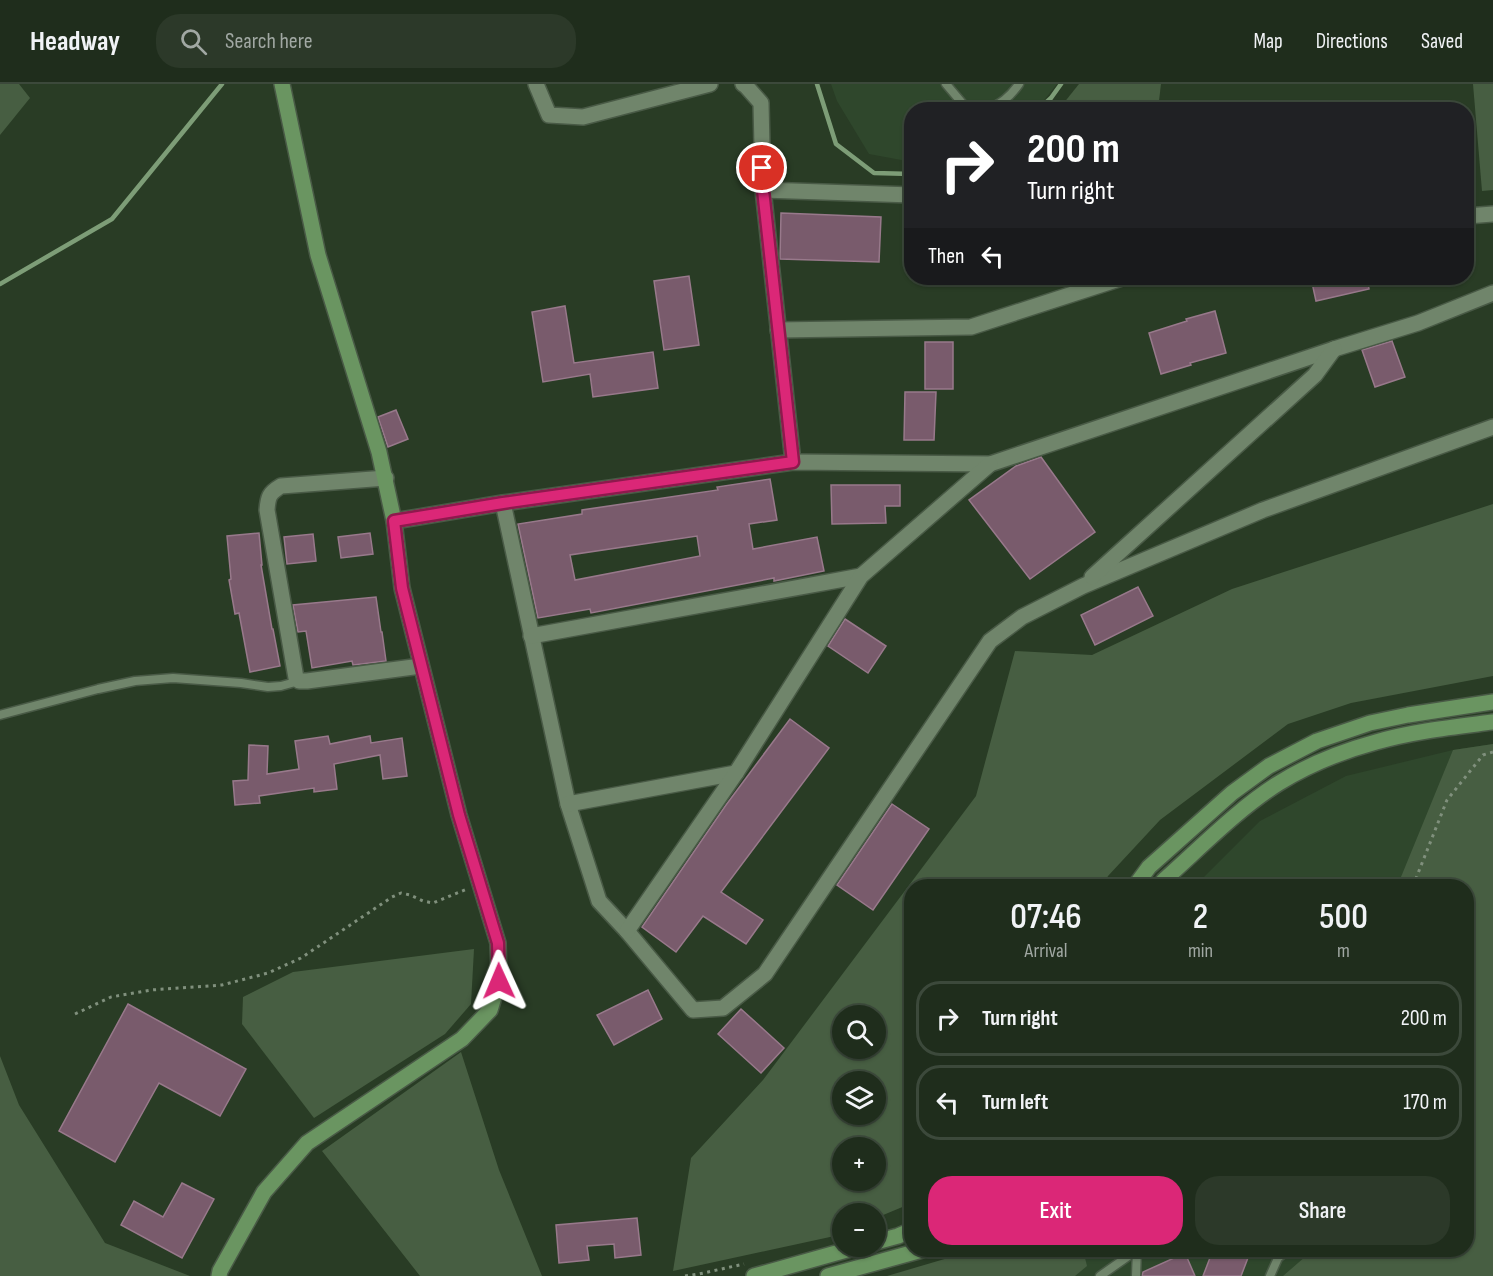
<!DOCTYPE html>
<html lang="en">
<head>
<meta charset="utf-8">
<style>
  :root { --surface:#1f2d1c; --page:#2c3929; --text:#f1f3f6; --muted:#a1a8a3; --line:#3c493b; --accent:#db2777 }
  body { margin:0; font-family:"Sofia Sans Condensed",sans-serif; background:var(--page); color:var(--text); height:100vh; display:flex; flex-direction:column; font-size:22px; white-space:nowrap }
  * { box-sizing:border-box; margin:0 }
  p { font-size:20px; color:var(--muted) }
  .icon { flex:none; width:33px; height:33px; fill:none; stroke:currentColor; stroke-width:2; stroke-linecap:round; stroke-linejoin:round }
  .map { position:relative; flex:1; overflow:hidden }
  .side { position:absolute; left:904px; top:795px; width:570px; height:378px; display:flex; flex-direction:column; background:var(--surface); border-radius:24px; box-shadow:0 2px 4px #0004,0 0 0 2px var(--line) }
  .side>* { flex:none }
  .banner { position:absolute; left:904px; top:18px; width:570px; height:183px; border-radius:24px; box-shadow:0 2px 4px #0004,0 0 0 2px var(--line); background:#202124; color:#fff; overflow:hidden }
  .fabs { position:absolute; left:832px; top:921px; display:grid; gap:12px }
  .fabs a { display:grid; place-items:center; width:54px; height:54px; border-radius:50%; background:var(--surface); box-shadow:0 2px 4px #0004,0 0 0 2px var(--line); font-size:30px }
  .pin { position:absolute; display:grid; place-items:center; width:51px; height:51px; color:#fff; margin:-26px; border:3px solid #fff; border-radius:50%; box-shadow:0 2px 6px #0007 }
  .me { position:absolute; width:66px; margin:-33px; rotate:359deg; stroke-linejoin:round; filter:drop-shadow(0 0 4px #0008) }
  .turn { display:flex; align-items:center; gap:21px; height:126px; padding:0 24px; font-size:27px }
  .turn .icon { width:78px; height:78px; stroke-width:2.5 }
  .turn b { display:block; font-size:42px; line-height:51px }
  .then { display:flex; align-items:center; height:57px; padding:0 24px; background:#0003; gap:12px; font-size:22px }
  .eta { display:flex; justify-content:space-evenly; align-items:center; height:102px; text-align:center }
  .eta b { font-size:36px; font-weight:600; line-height:42px }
  .cta { display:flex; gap:12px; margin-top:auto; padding:12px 24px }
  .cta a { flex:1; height:69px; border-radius:24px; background:var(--accent); color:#fff; font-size:24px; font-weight:600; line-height:69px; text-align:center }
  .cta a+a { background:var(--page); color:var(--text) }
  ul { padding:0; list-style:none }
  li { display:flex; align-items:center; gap:18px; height:75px; margin:0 12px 9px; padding:0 12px; border:3px solid var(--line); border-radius:24px }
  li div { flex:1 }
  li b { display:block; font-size:22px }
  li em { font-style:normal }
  header { display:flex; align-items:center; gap:36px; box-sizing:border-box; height:84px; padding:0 30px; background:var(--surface); border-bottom:2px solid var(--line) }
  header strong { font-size:28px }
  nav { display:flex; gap:33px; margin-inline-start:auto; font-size:21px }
  .search { width:420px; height:54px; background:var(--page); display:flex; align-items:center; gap:15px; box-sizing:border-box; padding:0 21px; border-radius:24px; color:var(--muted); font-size:22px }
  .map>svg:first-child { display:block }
  .built { fill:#2f472c }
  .green { fill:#475e42; fill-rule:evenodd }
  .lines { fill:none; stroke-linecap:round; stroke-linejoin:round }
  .stream { stroke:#7d9d77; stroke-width:4.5 }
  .building { fill:#795b6c; stroke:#98798b; stroke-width:1.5; fill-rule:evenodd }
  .lane-casing { stroke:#495a46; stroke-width:11 }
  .street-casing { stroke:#495a46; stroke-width:18 }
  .secondary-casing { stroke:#495a46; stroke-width:18 }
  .path { stroke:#80907d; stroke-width:3; stroke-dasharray:3 4.5; stroke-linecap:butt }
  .lane { stroke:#70856b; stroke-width:8 }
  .street { stroke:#70856b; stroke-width:15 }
  .secondary { stroke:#6a9561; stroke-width:15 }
  .route-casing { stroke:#8e194d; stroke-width:15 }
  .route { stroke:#db2777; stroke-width:10 }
</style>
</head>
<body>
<header>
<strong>Headway</strong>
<div class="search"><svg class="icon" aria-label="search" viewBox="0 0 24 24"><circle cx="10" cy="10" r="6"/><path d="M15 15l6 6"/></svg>Search here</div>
<nav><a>Map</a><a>Directions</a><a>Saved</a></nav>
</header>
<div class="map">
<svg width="1493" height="1192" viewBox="0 0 1493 1192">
  <rect width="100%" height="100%" fill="#293c25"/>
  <g class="built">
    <polygon points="831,0 1057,0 1037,25 912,26 912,78 869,70 837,17"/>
    <polygon points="1493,660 1493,1192 979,1192 1005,1166 1467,1166 1467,802 1195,802 1260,737 1346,692 1453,666"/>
  </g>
  <g class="green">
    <polygon points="0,0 19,0 30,14 0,51"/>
    <polygon points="1079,0 1161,0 1158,25 1059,25"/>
    <polygon points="1473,0 1493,0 1493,106 1482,107"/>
    <path d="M1493,420V592L1351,619L1288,640L1160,736L1108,792L1103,802H912V1119L876,1134V1130H843V1148L830,1153L673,1187L691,1074L763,996L976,712L1015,567L1092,571L1232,505ZM843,932H876V964H843ZM843,998H876V1030H843ZM843,1064H876V1096H843Z"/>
    <polygon points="1493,660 1493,1192 1283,1192 1313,1166 1467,1166 1467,802 1380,802 1401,793 1453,666"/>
    <polygon points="474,865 471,920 445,950 314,1034 242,940 243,913 293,888"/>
    <polygon points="461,968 499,1086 542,1192 420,1192 322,1067"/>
    <polygon points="0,972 19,1021 105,1159 190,1192 0,1192"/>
    <polygon points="975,1166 1083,1166 1087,1182 1075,1192 887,1192"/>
  </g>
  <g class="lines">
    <g class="stream">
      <polyline points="817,0 836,60 874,89 912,90"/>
      <polyline points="1038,26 1051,14 1061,0"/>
      <polyline points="0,200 112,135 222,0"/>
    </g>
  </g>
  <g class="building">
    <polygon points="781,129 881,133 879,178 780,175"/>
    <polygon points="689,192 699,261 664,266 654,197"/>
    <polygon points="1311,194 1367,194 1369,205 1316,217"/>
    <polygon points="565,222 574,279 653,268 658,304 593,313 590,290 543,298 532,228"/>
    <polygon points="1215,227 1226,269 1190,279 1191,281 1161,290 1149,249 1187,237 1186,235"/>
    <polygon points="1392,257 1405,293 1375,303 1362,266"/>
    <rect x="925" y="258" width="28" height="47"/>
    <polygon points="905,308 936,308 934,356 904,356"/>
    <polygon points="396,326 408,355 388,363 378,333"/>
    <polygon points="1041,373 1095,448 1030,495 969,416 1016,382"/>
    <path d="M770,395L777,436L749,440L753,465L817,453L824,487L774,497V494L591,529L590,525L538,534L518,440L582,430V426L718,406L717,403ZM697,452L700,472L575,496L570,471Z"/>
    <polygon points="831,401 900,401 900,422 885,422 886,439 832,440"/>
    <polygon points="259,449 262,481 261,481 272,545 273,545 280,582 250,588 239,529 235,530 229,496 231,495 227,452"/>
    <polygon points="370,449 373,470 341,474 338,453"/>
    <polygon points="313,450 316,477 287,480 284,453"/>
    <polygon points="1138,503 1153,532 1095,561 1081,531"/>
    <polygon points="376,513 381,548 382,548 386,577 353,581 352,577 312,584 306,547 298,548 293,521"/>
    <polygon points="845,535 886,562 868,589 828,562"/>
    <polygon points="790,635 829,664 721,808 763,836 746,860 703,832 676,868 642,843 726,721"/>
    <polygon points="328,652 330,660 370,652 371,659 402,654 407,692 383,695 380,671 334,680 337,705 314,708 314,704 259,712 260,719 235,721 233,697 248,696 249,661 268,662 267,690 299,685 295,657"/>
    <polygon points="892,720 929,745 873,826 837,801"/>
    <polygon points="648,906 662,935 614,961 597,931"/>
    <polygon points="128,920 246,985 220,1032 159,999 115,1078 59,1047"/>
    <polygon points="741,925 784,964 761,989 718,950"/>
    <polygon points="182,1099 214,1115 182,1174 121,1141 134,1117 163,1133"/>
    <polygon points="637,1134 641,1171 615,1174 614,1160 587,1162 589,1176 559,1179 556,1141"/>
    <polygon points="1213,1166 1251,1166 1241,1192 1203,1192"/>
    <polygon points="1185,1169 1195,1192 1142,1192 1143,1188"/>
  </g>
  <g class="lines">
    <g class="lane-casing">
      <g id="lane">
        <polyline points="946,0 968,26"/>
        <path d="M986,26C1001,20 1010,13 1019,0"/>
        <polyline points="0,631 98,605 135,597 173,594 241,599 268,603 281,602 299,597"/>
        <polyline points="1100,1192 1137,1166"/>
        <polyline points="1136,1192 1137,1166"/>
        <polyline points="1270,1192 1278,1174 1288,1166"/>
      </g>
    </g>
    <g class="street-casing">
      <g id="street">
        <polyline points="536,0 549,31 583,33 710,0"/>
        <polyline points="743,0 746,2 761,19 763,106 793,378"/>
        <polyline points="763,106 912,111"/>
        <polyline points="1467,132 1493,130"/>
        <polyline points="778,246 971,243 1122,194"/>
        <path d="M386,394L281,402C269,409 268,413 267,426L296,594L299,597H307L421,582"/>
        <polyline points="503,419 568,720 599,817 627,847 693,926 723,924 765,890 990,557 1022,533 1083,502 1263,426 1493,343"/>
        <polyline points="394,437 503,419 793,378 990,380 1334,265 1418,239 1493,209"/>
        <polyline points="1092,493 1315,291 1334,265"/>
        <polyline points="531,552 861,492"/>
        <polyline points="568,720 736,689"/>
        <polyline points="627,847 736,689 861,492 990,380"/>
      </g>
    </g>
    <g class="secondary-casing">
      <g id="secondary">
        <polyline points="1135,802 1149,783 1232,709 1269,682 1317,657 1370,639 1408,631 1493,618"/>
        <path d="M1160,802L1164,796C1200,764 1239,724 1279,699C1308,681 1343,667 1376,658C1414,647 1454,643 1493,638"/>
        <polyline points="876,1158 898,1152 912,1146"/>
        <polyline points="219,1192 220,1187 264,1108 307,1059 462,955 490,926 499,897 498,859 459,731 402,504 394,437 379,368 318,171 282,0"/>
        <polyline points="754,1192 861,1162"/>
        <polyline points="828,1192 922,1166"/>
      </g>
    </g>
    <g class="path">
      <polyline points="1413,802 1447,716 1483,671 1493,668"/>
      <polyline points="75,930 111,913 151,906 222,901 268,889 301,874 392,813 401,809 410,811 423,817 433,819 467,805"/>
      <polyline points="685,1192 699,1190 744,1180"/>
    </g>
    <use href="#lane" class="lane"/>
    <use href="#street" class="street"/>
    <use href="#secondary" class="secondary"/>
  </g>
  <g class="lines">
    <g class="route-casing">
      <polyline id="route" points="499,897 498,859 459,731 407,524 402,504 394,437 503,419 793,378 763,106 762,84"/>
    </g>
    <use href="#route" class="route"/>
  </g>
</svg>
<div class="fabs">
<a><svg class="icon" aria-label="search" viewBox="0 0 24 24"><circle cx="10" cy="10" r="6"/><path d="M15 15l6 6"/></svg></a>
<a><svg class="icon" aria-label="layers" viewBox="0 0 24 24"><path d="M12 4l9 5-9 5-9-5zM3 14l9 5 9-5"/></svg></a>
<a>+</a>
<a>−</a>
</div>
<div class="pin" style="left:762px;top:84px;background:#d93025"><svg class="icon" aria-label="arrive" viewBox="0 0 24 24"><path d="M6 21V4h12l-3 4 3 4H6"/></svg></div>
<svg class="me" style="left:499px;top:897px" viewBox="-20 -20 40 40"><path d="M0-17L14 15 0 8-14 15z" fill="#db2777" stroke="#fff" stroke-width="4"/></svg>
<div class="banner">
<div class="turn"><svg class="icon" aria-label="right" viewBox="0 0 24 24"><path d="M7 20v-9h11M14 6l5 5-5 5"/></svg><div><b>200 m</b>Turn right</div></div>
<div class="then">Then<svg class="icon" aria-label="left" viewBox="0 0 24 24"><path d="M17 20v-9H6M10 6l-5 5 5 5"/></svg></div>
</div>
<section class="side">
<div class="eta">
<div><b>07:46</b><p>Arrival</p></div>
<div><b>2</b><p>min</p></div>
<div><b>500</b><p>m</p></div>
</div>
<ul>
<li><svg class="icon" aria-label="right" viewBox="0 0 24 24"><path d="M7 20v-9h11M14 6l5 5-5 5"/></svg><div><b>Turn right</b></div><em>200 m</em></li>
<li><svg class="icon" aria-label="left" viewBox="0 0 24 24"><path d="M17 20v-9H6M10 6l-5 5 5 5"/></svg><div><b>Turn left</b></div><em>170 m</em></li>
</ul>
<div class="cta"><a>Exit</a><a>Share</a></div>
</section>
</div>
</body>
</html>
